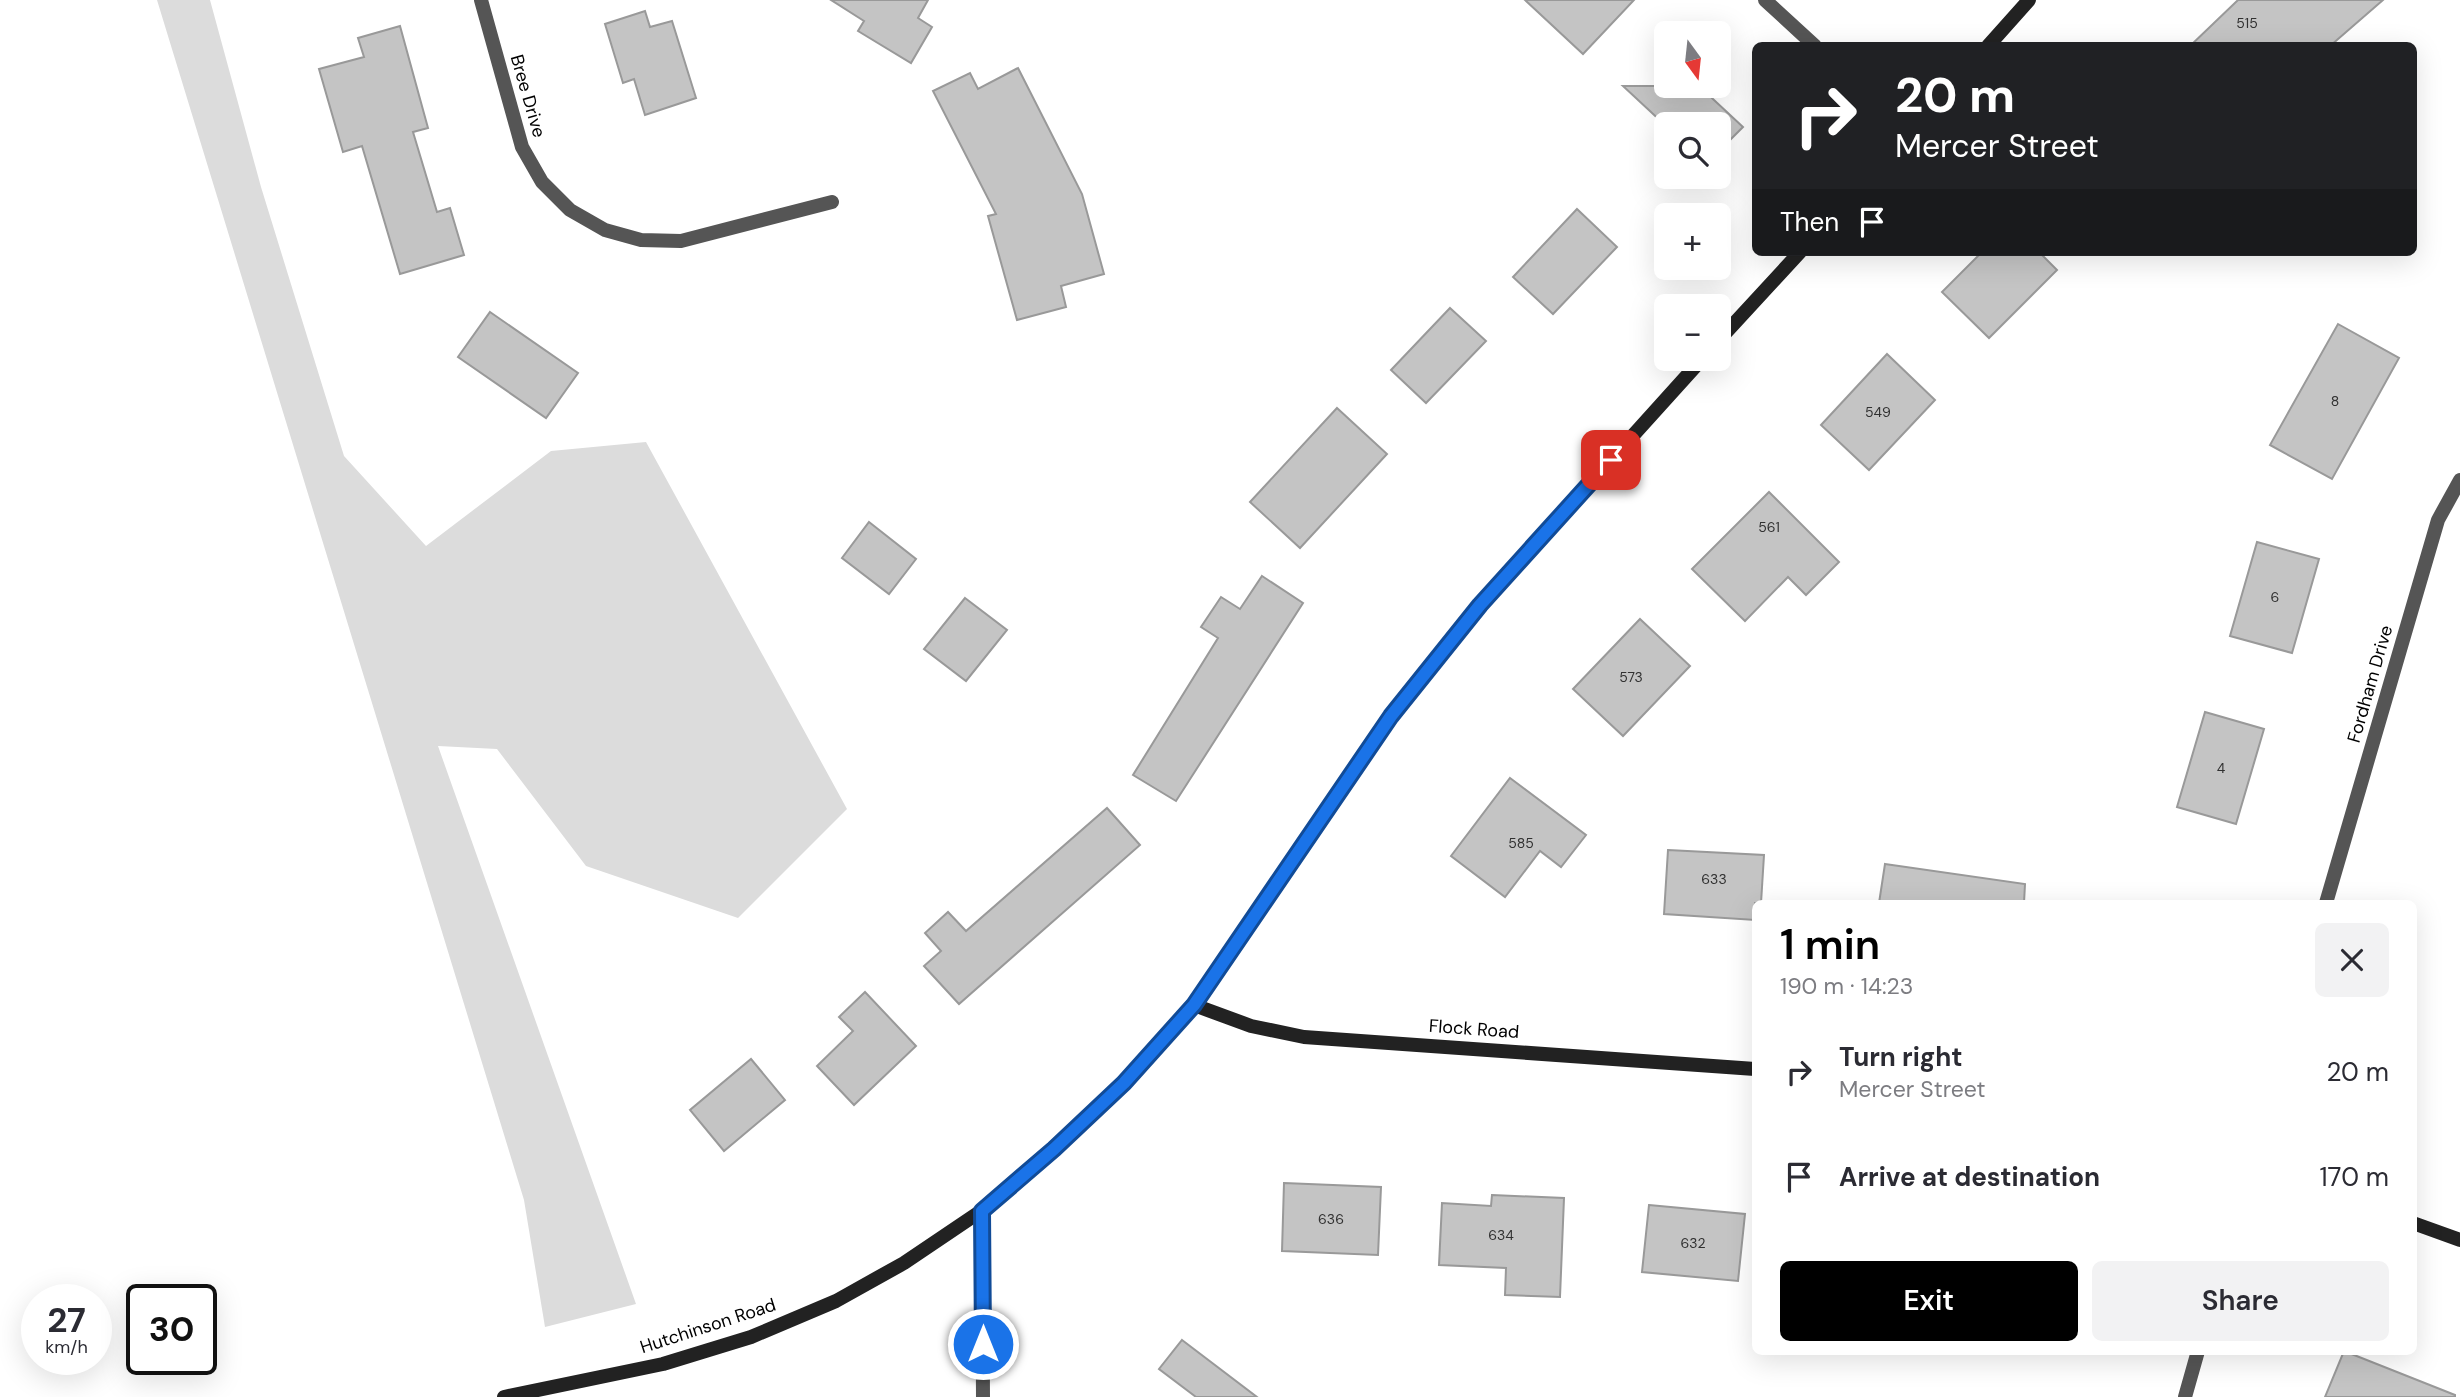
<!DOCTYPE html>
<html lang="en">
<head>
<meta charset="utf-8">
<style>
  :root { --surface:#fff; --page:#f2f2f3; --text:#2b2b33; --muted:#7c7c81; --accent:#000 }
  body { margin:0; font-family:"DM Sans",sans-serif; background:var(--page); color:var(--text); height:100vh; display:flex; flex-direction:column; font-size:26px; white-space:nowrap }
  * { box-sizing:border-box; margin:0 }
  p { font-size:23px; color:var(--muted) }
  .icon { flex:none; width:38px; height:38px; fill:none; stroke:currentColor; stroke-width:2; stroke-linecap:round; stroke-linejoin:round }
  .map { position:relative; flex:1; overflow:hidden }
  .panel { position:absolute; left:1752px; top:900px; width:665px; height:455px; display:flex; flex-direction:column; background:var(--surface); border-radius:10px; box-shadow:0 7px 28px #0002 }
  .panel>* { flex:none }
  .hud { position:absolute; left:1752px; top:42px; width:665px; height:214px; border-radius:10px; box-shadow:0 7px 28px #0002; background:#202124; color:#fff; overflow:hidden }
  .needle { width:46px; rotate:165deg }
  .controls { position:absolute; left:1654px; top:21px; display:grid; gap:14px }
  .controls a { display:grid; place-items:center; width:77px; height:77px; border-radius:10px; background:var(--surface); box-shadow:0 7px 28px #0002; font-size:35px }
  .speed { position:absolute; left:21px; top:1284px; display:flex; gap:14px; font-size:35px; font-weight:700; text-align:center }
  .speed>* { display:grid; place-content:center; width:91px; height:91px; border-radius:50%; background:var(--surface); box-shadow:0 7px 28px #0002; line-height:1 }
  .speed small { font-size:18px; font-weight:400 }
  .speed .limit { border:4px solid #111; border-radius:10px; background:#fff; color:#111 }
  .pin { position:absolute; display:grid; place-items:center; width:60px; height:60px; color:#fff; margin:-30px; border-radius:14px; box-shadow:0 4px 10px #0006 }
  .me { position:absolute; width:77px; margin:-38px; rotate:0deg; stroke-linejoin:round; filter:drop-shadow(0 0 5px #0008) }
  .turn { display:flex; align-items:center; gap:24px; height:147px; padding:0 28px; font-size:32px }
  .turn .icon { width:91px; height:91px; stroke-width:2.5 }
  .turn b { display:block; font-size:49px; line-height:60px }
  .then { display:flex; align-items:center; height:66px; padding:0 28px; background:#0003; gap:14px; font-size:26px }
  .round { display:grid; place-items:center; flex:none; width:74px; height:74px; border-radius:10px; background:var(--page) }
  .overview { display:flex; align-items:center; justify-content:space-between; height:119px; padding:0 28px }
  h1 { font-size:42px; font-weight:600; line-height:52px; color:var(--accent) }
  .action { display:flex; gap:14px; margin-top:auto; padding:14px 28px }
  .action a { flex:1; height:80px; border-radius:10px; background:var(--accent); color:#fff; font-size:28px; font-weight:600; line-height:80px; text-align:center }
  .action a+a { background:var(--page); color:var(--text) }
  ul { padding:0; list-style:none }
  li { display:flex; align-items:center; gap:21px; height:105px; padding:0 28px }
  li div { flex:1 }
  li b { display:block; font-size:26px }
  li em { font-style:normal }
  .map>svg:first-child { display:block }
  .green { fill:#dcdcdc }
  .building { fill:#c4c4c4; stroke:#999; stroke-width:2 }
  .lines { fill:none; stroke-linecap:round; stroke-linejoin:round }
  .street { stroke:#555; stroke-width:14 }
  .secondary { stroke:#222; stroke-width:14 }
  .route-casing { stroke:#114b97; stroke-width:18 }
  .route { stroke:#1a73e8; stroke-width:12 }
  .labels { text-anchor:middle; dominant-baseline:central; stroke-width:6; stroke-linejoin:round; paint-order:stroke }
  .number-label { font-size:14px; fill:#313131 }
  .street-label { font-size:18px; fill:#000; stroke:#fff }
</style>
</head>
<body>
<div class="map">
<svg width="2460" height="1397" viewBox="0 0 2460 1397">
  <rect width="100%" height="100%" fill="#fff"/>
  <polygon class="green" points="157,0 210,0 261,187 344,456 426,546 551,451 646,442 847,809 738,918 586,866 497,749 438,746 636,1304 545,1327 524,1200"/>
  <g class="building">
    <polygon points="831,0 928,0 918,18 932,27 911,63 858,31 864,21"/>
    <polygon points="1525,0 1634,0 1583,54"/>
    <polygon points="2238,0 2383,0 2330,46 2190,46"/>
    <polygon points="645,11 650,27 672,21 696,98 645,115 634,79 623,83 605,24"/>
    <polygon points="400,26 428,128 413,132 437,212 450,208 464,255 400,274 362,146 343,152 319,69 364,57 358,38"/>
    <polygon points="1018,68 1082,194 1104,274 1061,286 1066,307 1017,320 988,216 996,214 933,91 970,73 978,89"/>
    <polygon points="1623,86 1699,86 1743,127 1718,152 1718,124 1666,126"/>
    <polygon points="1577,209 1617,247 1553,314 1513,277"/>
    <polygon points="1982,252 2039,252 2057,270 1989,338 1942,292"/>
    <polygon points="1450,308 1486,341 1426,403 1391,370"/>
    <polygon points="490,312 578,373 546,418 458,357"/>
    <polygon points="2338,324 2399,358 2332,479 2270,445"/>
    <polygon points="1887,354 1935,400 1869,470 1821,425"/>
    <polygon points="1337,408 1387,454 1300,548 1250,502"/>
    <polygon points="1769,492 1839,562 1806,595 1788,577 1745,621 1692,569"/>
    <polygon points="869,522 916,559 889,594 842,558"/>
    <polygon points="2257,542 2319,559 2292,653 2230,636"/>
    <polygon points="1262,576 1303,603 1176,801 1133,775 1218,638 1201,627 1221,597 1240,609"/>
    <polygon points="965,598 1007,630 966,681 924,649"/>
    <polygon points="1640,619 1690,666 1623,736 1573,689"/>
    <polygon points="2205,712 2264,729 2236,824 2177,807"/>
    <polygon points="1510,778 1586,835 1561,867 1540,851 1505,897 1451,856"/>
    <polygon points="1107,808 1140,845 959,1004 924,966 941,951 925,933 948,912 966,931"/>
    <polygon points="1668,850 1764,855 1761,903 1755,903 1755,920 1664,914"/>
    <polygon points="1885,864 2025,884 2024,903 1879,903"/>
    <polygon points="865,992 916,1046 854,1105 817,1066 853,1031 839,1017"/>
    <polygon points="751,1059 785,1100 724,1151 690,1110"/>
    <polygon points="1284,1183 1381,1187 1378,1255 1282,1251"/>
    <polygon points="1492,1195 1564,1198 1560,1297 1505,1295 1506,1268 1439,1265 1442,1203 1491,1206"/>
    <polygon points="1649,1205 1745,1214 1738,1281 1642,1272"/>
    <polygon points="1182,1340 1257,1397 1196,1397 1159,1369"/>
    <polygon points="2344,1351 2455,1395 2455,1397 2325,1397"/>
  </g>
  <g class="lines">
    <g class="street">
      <polyline points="481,0 522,147 542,182 570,210 605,230 641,240 681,241 832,202"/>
      <polyline points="1765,0 1815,46"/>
      <polyline points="2326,903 2438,520 2460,480"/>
      <polyline points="982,1211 983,1397"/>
      <polyline points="2185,1397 2198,1351"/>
    </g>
    <g class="secondary">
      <polyline points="1988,46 2029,0"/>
      <polyline points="1718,341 1800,252"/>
      <polyline points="1194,1005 1251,1026 1304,1037 1755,1069"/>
      <polyline points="2413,1223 2460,1240"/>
      <polyline points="504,1397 663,1364 751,1337 836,1301 904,1263 993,1203 1124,1083 1194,1005 1391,716 1480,605 1702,359"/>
    </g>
  </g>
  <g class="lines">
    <g class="route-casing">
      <polyline id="route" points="983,1344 982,1211 1054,1149 1124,1083 1194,1005 1391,716 1480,605 1611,460"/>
    </g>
    <use href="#route" class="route"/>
  </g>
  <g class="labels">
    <g class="number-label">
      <text x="2247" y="23">515</text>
      <text x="2335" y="401">8</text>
      <text x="1878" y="412">549</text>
      <text x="1769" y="527">561</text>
      <text x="2275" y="597">6</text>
      <text x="1631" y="677">573</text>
      <text x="2221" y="768">4</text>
      <text x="1521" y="843">585</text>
      <text x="1714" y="879">633</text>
      <text x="1331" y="1219">636</text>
      <text x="1501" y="1235">634</text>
      <text x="1693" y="1243">632</text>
    </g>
    <g class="street-label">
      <text transform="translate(528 96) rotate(74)">Bree Drive</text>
      <text transform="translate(2370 684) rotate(-74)">Fordham Drive</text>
      <text transform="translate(1474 1029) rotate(4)">Flock Road</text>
      <text transform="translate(708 1326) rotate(-18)">Hutchinson Road</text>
    </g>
  </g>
</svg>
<div class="controls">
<a><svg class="needle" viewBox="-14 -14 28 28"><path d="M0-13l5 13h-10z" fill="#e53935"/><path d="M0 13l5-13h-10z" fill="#7c7c81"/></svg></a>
<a><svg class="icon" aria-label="search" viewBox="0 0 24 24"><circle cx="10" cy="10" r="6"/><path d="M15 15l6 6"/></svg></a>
<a>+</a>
<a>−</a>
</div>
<div class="speed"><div>27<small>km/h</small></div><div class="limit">30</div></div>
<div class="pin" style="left:1611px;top:460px;background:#d93025"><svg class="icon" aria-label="arrive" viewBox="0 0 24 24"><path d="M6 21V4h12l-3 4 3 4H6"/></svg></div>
<svg class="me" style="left:983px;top:1344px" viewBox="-20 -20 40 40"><circle r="17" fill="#1a73e8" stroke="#fff" stroke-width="3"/><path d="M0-11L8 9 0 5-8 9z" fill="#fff"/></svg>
<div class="hud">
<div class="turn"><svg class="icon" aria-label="right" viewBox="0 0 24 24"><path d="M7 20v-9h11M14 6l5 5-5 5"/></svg><div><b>20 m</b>Mercer Street</div></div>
<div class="then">Then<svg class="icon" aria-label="arrive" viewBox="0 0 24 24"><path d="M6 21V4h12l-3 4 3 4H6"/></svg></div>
</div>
<section class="panel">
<div class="overview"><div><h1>1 min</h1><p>190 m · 14:23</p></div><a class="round"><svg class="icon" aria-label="close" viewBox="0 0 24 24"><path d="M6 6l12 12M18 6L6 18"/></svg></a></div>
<ul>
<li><svg class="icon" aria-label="right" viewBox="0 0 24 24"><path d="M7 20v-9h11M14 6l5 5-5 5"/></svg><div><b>Turn right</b><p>Mercer Street</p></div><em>20 m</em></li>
<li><svg class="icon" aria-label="arrive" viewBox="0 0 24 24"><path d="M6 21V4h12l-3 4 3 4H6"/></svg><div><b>Arrive at destination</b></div><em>170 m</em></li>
</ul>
<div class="action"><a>Exit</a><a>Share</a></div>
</section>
</div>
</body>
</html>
